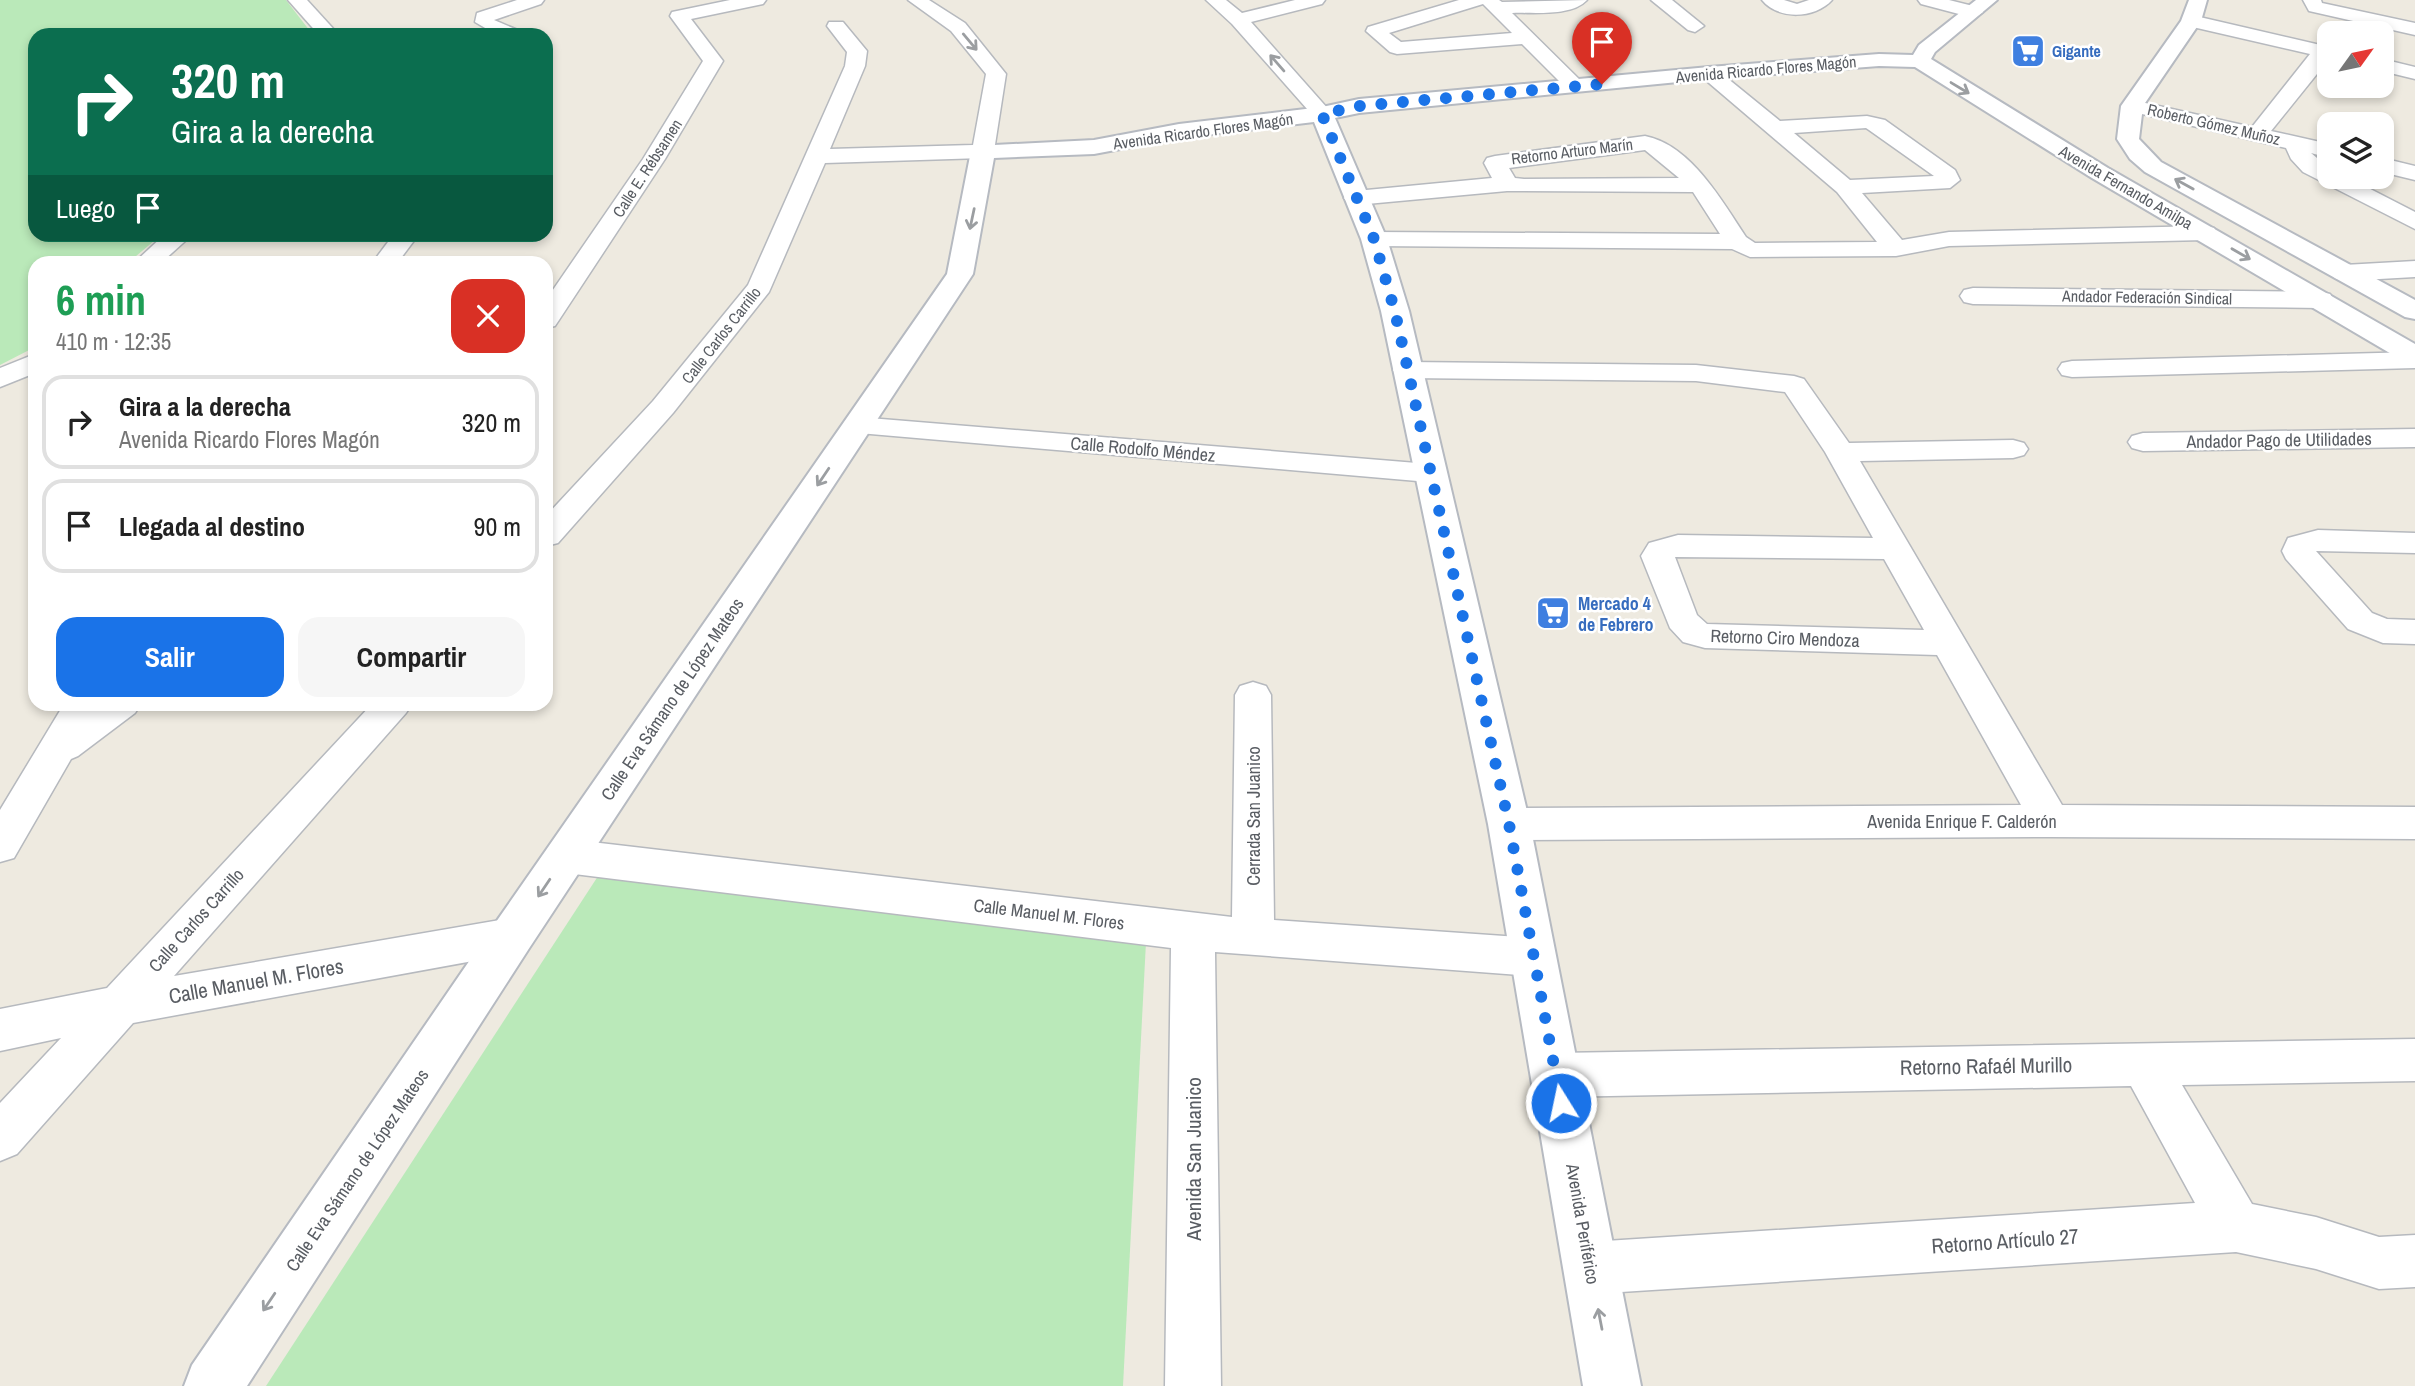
<!DOCTYPE html>
<html lang="es">
<head>
<meta charset="utf-8">
<style>
  :root { --surface:#fff; --page:#f6f6f6; --text:#222; --muted:#767676; --line:#e0e0e0; --accent:#1a73e8 }
  body { margin:0; font-family:"Archivo Narrow",sans-serif; background:var(--page); color:var(--text); height:100vh; display:flex; flex-direction:column; font-size:26px; white-space:nowrap }
  * { box-sizing:border-box; margin:0 }
  p { font-size:23px; color:var(--muted) }
  .icon { flex:none; width:38px; height:38px; fill:none; stroke:currentColor; stroke-width:2; stroke-linecap:round; stroke-linejoin:round }
  .map { position:relative; flex:1; overflow:hidden }
  .details { position:absolute; left:28px; top:256px; width:525px; height:455px; display:flex; flex-direction:column; background:var(--surface); border-radius:21px; box-shadow:0 4px 10px #0003 }
  .details>* { flex:none }
  .top-card { position:absolute; left:28px; top:28px; width:525px; height:214px; border-radius:21px; box-shadow:0 4px 10px #0003; background:#0b6e4f; color:#fff; overflow:hidden }
  .needle { width:46px; rotate:57deg }
  .tools { position:absolute; left:2317px; top:21px; display:grid; gap:14px }
  .tools a { display:grid; place-items:center; width:77px; height:77px; border-radius:14px; background:var(--surface); box-shadow:0 4px 10px #0003; font-size:35px }
  .pin { position:absolute; display:grid; place-items:center; width:60px; height:60px; color:#fff; margin:-72px -30px; border-radius:50% 50% 50% 0; rotate:-45deg; box-shadow:0 0 7px #0007 }
  .pin .icon { rotate:45deg }
  .me { position:absolute; width:77px; margin:-38px; rotate:350deg; stroke-linejoin:round; filter:drop-shadow(0 0 5px #0008) }
  .turn { display:flex; align-items:center; gap:24px; height:147px; padding:0 28px; font-size:32px }
  .turn .icon { width:91px; height:91px; stroke-width:2.5 }
  .turn b { display:block; font-size:49px; line-height:60px }
  .then { display:flex; align-items:center; height:66px; padding:0 28px; background:#0003; gap:14px; font-size:26px }
  .round { display:grid; place-items:center; flex:none; width:74px; height:74px; border-radius:21px; background:var(--page) }
  .summary { display:flex; align-items:center; justify-content:space-between; height:119px; padding:0 28px }
  h1 { font-size:42px; font-weight:700; line-height:52px; color:#1e9e55 }
  .button { display:flex; gap:14px; margin-top:auto; padding:14px 28px }
  .button a { flex:1; height:80px; border-radius:21px; background:var(--accent); color:#fff; font-size:28px; font-weight:700; line-height:80px; text-align:center }
  .button a+a { background:var(--page); color:var(--text) }
  ul { padding:0; list-style:none }
  li { display:flex; align-items:center; gap:21px; height:94px; margin:0 14px 10px; padding:0 14px; border:4px solid var(--line); border-radius:21px }
  li div { flex:1 }
  li b { display:block; font-size:26px }
  li em { font-style:normal }
  .map>svg:first-child { display:block }
  .green { fill:#bae9b9 }
  .lines { fill:none; stroke-linecap:round; stroke-linejoin:round }
  .street-casing { stroke:#b6b9be; stroke-width:3 }
  .secondary-casing { stroke:#b6bac1; stroke-width:4 }
  .street { fill:#fff; fill-rule:evenodd }
  .secondary { fill:#fff; fill-rule:evenodd }
  .oneway { stroke:#9b9ea1 }
  .route { stroke:#1a73e8; stroke-width:12; stroke-dasharray:0 21.6 }
  .labels { text-anchor:middle; dominant-baseline:central; stroke-width:5; stroke-linejoin:round; paint-order:stroke }
  .far-shop-label { font-size:16px; font-weight:bold; fill:#366cbe; stroke:#fff; text-anchor:start }
  .far-street-label { font-size:16px; fill:#595d63; stroke:#fff }
  .street-label { font-size:18px; fill:#595d63; stroke:#fff }
  .shop-label { font-size:18px; font-weight:bold; fill:#366cbe; stroke:#fff; text-anchor:start }
  .near-street-label { font-size:21px; fill:#595d63; stroke:#fff }
</style>
</head>
<body>
<div class="map">
<svg width="2415" height="1386" viewBox="0 0 2415 1386">
  <rect width="100%" height="100%" fill="#eeeae0"/>
  <g class="green">
    <polygon points="0,0 286,0 313,35 35,35 35,234 161,235 129,262 35,262 35,347 0,365"/>
    <polygon points="602,870 1146,942 1123,1386 266,1386"/>
  </g>
  <g class="lines">
    <g class="street-casing">
      <g id="street">
        <polygon points="288,0 307,0 339,35 319,35"/>
        <polygon points="517,0 544,0 541,4 494,20 520,31 523,35 497,35 475,22 477,13"/>
        <polygon points="730,0 766,0 763,4 691,19 723,61 665,159 559,320 555,326 546,328 546,300 643,159 703,61 670,16 672,12"/>
        <polygon points="908,0 929,0 965,23 1006,74 994,151 991,156 983,158 825,163 769,292 673,413 558,543 546,546 546,516 653,401 748,285 845,66 847,52 827,26 829,22 843,22 867,51 865,66 830,149 973,145 986,74 951,31"/>
        <polygon points="1206,0 1226,0 1242,13 1295,0 1325,0 1322,4 1251,22 1329,110 1333,114 1329,118 1315,118 1232,24"/>
        <path d="M1459,0H1499L1502,2L1587,0C1571,17 1534,12 1512,13L1583,83L1586,87L1583,91H1569L1522,44L1397,54L1390,52L1366,31L1368,27ZM1483,4L1512,33L1401,42L1389,33Z"/>
        <polygon points="1651,0 1672,0 1704,26 1695,32 1688,30"/>
        <path d="M1762,0H1784L1797,4L1809,0H1832C1815,19 1778,20 1762,0Z"/>
        <polygon points="1918,0 1949,0 1981,8 1983,12 1974,18 1921,4"/>
        <polygon points="2303,0 2321,0 2322,3 2415,23 2415,35 2309,11"/>
        <polygon points="2191,15 2329,47 2329,59 2271,131 2329,144 2329,158 2311,153 2329,168 2329,177 2347,177 2415,212 2415,229 2303,172 2291,159 2286,148 2125,110 2122,106 2125,102 2132,100 2252,127 2310,54 2184,25 2182,21"/>
        <polygon points="2382,59 2415,67 2415,79 2382,71"/>
        <path d="M1709,67L1716,69L1780,121L1867,116L1885,120L1955,170L1960,180L1950,188L1862,193L1902,240L1949,232L2205,226L2214,228L2217,233L2214,238L2205,240L1949,246L1896,256L1750,257L1732,249L1374,246L1365,244L1362,239L1365,234L1374,232L1720,234L1693,192L1507,191L1356,205L1348,203L1344,198L1348,193L1356,191L1492,178L1484,163L1487,158L1495,156L1645,136C1691,145 1722,201 1746,237L1755,243L1877,242L1837,192L1702,77L1699,73L1702,69ZM1866,128L1869,130L1934,176L1850,180L1794,133ZM1645,150L1679,178L1524,179L1515,178L1509,168Z"/>
        <polygon points="2382,158 2415,166 2415,180 2382,172"/>
        <polygon points="165,234 193,234 162,262 135,262"/>
        <polygon points="394,234 419,234 398,262 373,262"/>
        <polygon points="2415,261 2415,277 2344,281 2335,278 2331,273 2335,268 2344,265"/>
        <polygon points="1973,288 2321,292 2330,294 2334,300 2330,306 2321,308 1973,304 1964,302 1960,296 1964,290"/>
        <polygon points="2415,352 2415,368 2072,377 2062,375 2058,369 2062,363 2072,361"/>
        <polygon points="35,354 35,373 0,387 0,368"/>
        <path d="M1407,362L1696,365L1794,376L1804,379L1849,443L2013,440L2024,443L2028,449L2024,455L2013,458L1860,461L2062,805L2415,807V839L2050,837L1509,840L1495,835L1489,824L1495,813L1509,808L2021,805L1937,655L1705,648L1683,642L1670,628L1641,556L1649,543L1678,535L1873,538L1825,452L1785,392L1696,381L1407,378L1397,376L1393,370L1397,364ZM1675,557L1884,559L1924,630L1707,624L1697,615Z"/>
        <polygon points="857,417 1429,464 1440,466 1444,473 1440,480 1429,482 847,432 842,426 847,420"/>
        <polygon points="2415,429 2415,447 2143,451 2132,448 2128,442 2132,436 2143,433"/>
        <polygon points="2318,530 2415,533 2415,553 2316,551 2372,613 2387,619 2415,620 2415,644 2383,643 2348,629 2286,559 2282,551 2288,538"/>
        <polygon points="1253,682 1266,686 1271,695 1274,920 1534,938 1550,944 1556,957 1550,970 1534,976 1215,952 1221,1386 1165,1386 1171,948 566,873 551,868 545,856 551,844 566,839 1232,917 1235,695 1240,686"/>
        <polygon points="64,704 141,704 135,713 78,756 71,759 14,858 0,862 0,810"/>
        <polygon points="372,704 412,704 406,713 174,976 512,918 527,923 534,936 527,949 512,954 133,1023 17,1154 0,1161 0,1103 61,1038 0,1051 0,1009 107,988"/>
        <polygon points="2415,1039 2415,1081 2182,1085 2252,1204 2316,1217 2379,1237 2415,1235 2415,1287 2379,1289 2316,1269 2236,1252 1590,1294 1572,1286 1564,1268 1572,1250 1590,1242 2195,1203 2131,1086 1557,1097 1540,1090 1533,1075 1540,1060 1557,1053"/>
      </g>
    </g>
    <g class="secondary-casing">
      <g id="secondary">
        <polygon points="1976,0 1997,0 1935,52 1931,59 2108,168 2415,344 2415,365 2405,362 2092,178 1915,67 1879,66 1709,79 1359,113 1335,118 1387,239 1409,311 1530,824 1641,1386 1583,1386 1488,824 1381,311 1361,239 1314,122 1179,138 1094,154 994,158 973,274 528,950 247,1386 184,1386 192,1365 496,922 947,274 971,151 975,146 1094,140 1179,124 1322,107 1359,99 1709,67 1879,54 1913,55 1919,45"/>
        <polygon points="2189,0 2207,0 2201,21 2143,106 2139,139 2161,162 2415,300 2415,319 2405,317 2145,172 2130,159 2117,139 2121,106 2181,21"/>
      </g>
    </g>
    <use href="#street" class="street"/>
    <use href="#secondary" class="secondary"/>
  </g>
  <defs><path id="oneway-shaft" d="M-6 0H5M1.5-3L5.5 0L1.5 3" fill="none" stroke-width="1.6" stroke-linecap="round" stroke-linejoin="round" transform="scale(1.75)"/></defs>
  <g class="oneway">
    <use href="#oneway-shaft" transform="translate(970 42) rotate(50)"/>
    <use href="#oneway-shaft" transform="translate(1277 63) rotate(-131)"/>
    <use href="#oneway-shaft" transform="translate(1960 88) rotate(31)"/>
    <use href="#oneway-shaft" transform="translate(2184 184) rotate(-151)"/>
    <use href="#oneway-shaft" transform="translate(972 219) rotate(102)"/>
    <use href="#oneway-shaft" transform="translate(2241 254) rotate(30)"/>
    <use href="#oneway-shaft" transform="translate(823 477) rotate(124)"/>
    <use href="#oneway-shaft" transform="translate(544 888) rotate(124)"/>
    <use href="#oneway-shaft" transform="translate(269 1302) rotate(124)"/>
    <use href="#oneway-shaft" transform="translate(1600 1319) rotate(-101)"/>
  </g>
  <g class="lines">
    <polyline class="route" points="1561,1103 1509,824 1395,312 1374,239 1322,114 1359,106 1602,84"/>
  </g>
  <defs>
    <g id="supermarket-square" transform="scale(1.75)"><rect x="-9" y="-9" width="18" height="18" rx="4" fill="#3f7fe0" stroke="#fff"/><path d="M-6-5.5h2.5l.6 2H6L4.5 2H-2.5L-4.4-4H-6ZM-1.5 3.2a1.3 1.3 0 1 0 .1 0ZM3 3.2a1.3 1.3 0 1 0 .1 0Z" fill="#fff"/></g>
  </defs>
  <g fill-rule="evenodd">
    <use href="#supermarket-square" x="2028" y="51"/>
    <use href="#supermarket-square" x="1553" y="613"/>
  </g>
  <g class="labels">
    <g class="far-shop-label">
      <text x="2052" y="51">Gigante</text>
    </g>
    <g class="far-street-label">
      <text transform="translate(1766 69) rotate(-5)">Avenida Ricardo Flores Magón</text>
      <text transform="translate(2214 124) rotate(13)">Roberto Gómez Muñoz</text>
      <text transform="translate(1203 131) rotate(-8)">Avenida Ricardo Flores Magón</text>
      <text transform="translate(1572 151) rotate(-7)">Retorno Arturo Marín</text>
      <text transform="translate(647 168) rotate(-57)">Calle E. Rébsamen</text>
      <text transform="translate(2126 187) rotate(30)">Avenida Fernando Amilpa</text>
      <text transform="translate(2147 297) rotate(1)">Andador Federación Sindical</text>
      <text transform="translate(721 335) rotate(-52)">Calle Carlos Carrillo</text>
    </g>
    <g class="street-label">
      <text transform="translate(2279 440) rotate(-1)">Andador Pago de Utilidades</text>
      <text transform="translate(1143 449) rotate(5)">Calle Rodolfo Méndez</text>
      <text transform="translate(1785 638) rotate(2)">Retorno Ciro Mendoza</text>
      <text transform="translate(672 699) rotate(-56)">Calle Eva Sámano de López Mateos</text>
      <text transform="translate(1253 816) rotate(-90)">Cerrada San Juanico</text>
      <text x="1962" y="821">Avenida Enrique F. Calderón</text>
      <text transform="translate(1049 914) rotate(7)">Calle Manuel M. Flores</text>
      <text transform="translate(196 920) rotate(-48)">Calle Carlos Carrillo</text>
      <text transform="translate(357 1170) rotate(-56)">Calle Eva Sámano de López Mateos</text>
      <text transform="translate(1583 1224) rotate(80)">Avenida Periférico</text>
    </g>
    <g class="shop-label">
      <text x="1578" y="603">Mercado 4<tspan x="1578" dy="21">de Febrero</tspan></text>
    </g>
    <g class="near-street-label">
      <text transform="translate(256 981) rotate(-10)">Calle Manuel M. Flores</text>
      <text transform="translate(1986 1066) rotate(-1)">Retorno Rafaél Murillo</text>
      <text transform="translate(1193 1159) rotate(-90)">Avenida San Juanico</text>
      <text transform="translate(2005 1241) rotate(-4)">Retorno Artículo 27</text>
    </g>
  </g>
</svg>
<div class="tools">
<a><svg class="needle" viewBox="-14 -14 28 28"><path d="M0-13l5 13h-10z" fill="#e53935"/><path d="M0 13l5-13h-10z" fill="#767676"/></svg></a>
<a><svg class="icon" aria-label="layers" viewBox="0 0 24 24"><path d="M12 4l9 5-9 5-9-5zM3 14l9 5 9-5"/></svg></a>
</div>
<div class="pin" style="left:1602px;top:84px;background:#d93025"><svg class="icon" aria-label="arrive" viewBox="0 0 24 24"><path d="M6 21V4h12l-3 4 3 4H6"/></svg></div>
<svg class="me" style="left:1561px;top:1103px" viewBox="-20 -20 40 40"><circle r="17" fill="#1a73e8" stroke="#fff" stroke-width="3"/><path d="M0-11L8 9 0 5-8 9z" fill="#fff"/></svg>
<div class="top-card">
<div class="turn"><svg class="icon" aria-label="right" viewBox="0 0 24 24"><path d="M7 20v-9h11M14 6l5 5-5 5"/></svg><div><b>320 m</b>Gira a la derecha</div></div>
<div class="then">Luego<svg class="icon" aria-label="arrive" viewBox="0 0 24 24"><path d="M6 21V4h12l-3 4 3 4H6"/></svg></div>
</div>
<section class="details">
<div class="summary"><div><h1>6 min</h1><p>410 m · 12:35</p></div><a class="round" style="background:#d93025;color:#fff"><svg class="icon" aria-label="close" viewBox="0 0 24 24"><path d="M6 6l12 12M18 6L6 18"/></svg></a></div>
<ul>
<li><svg class="icon" aria-label="right" viewBox="0 0 24 24"><path d="M7 20v-9h11M14 6l5 5-5 5"/></svg><div><b>Gira a la derecha</b><p>Avenida Ricardo Flores Magón</p></div><em>320 m</em></li>
<li><svg class="icon" aria-label="arrive" viewBox="0 0 24 24"><path d="M6 21V4h12l-3 4 3 4H6"/></svg><div><b>Llegada al destino</b></div><em>90 m</em></li>
</ul>
<div class="button"><a>Salir</a><a>Compartir</a></div>
</section>
</div>
</body>
</html>
